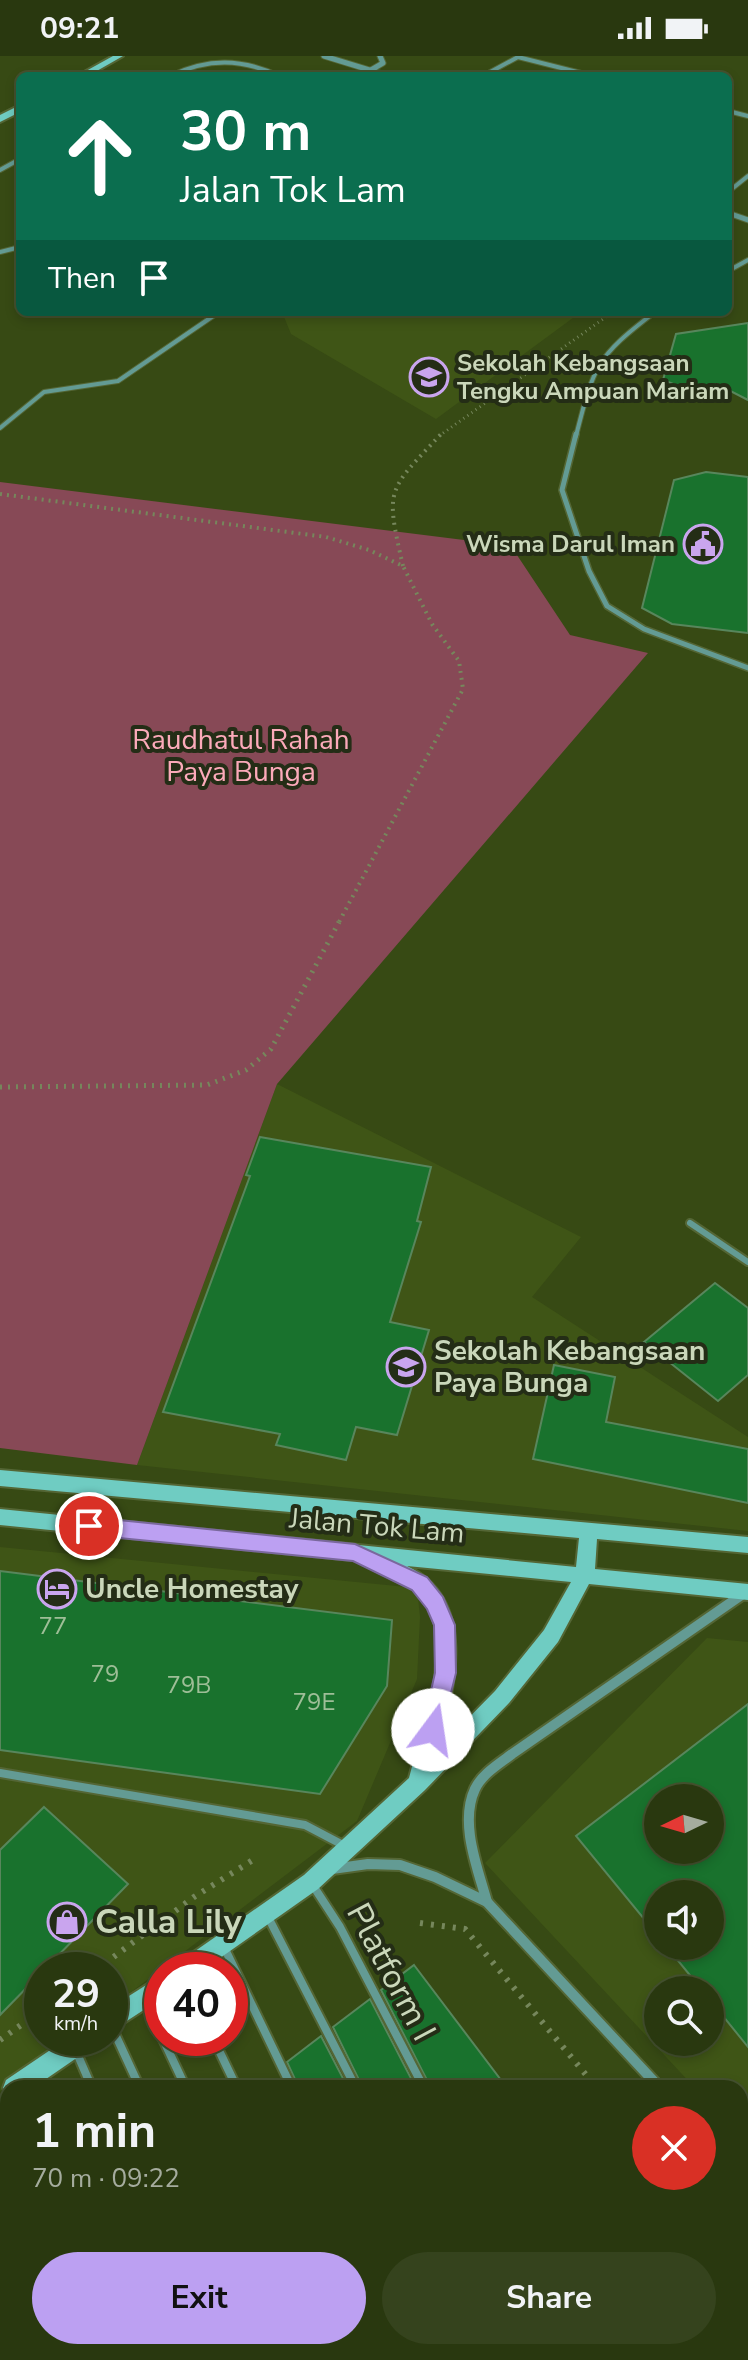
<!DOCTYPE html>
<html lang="en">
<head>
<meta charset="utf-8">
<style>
  :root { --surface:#29380f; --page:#35431d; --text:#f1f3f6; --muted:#a5ac9e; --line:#45522f; --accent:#bca0f2 }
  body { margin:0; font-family:"Nunito Sans",sans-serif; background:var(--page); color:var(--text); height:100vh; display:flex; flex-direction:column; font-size:30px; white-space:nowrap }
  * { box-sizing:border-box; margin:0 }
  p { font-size:26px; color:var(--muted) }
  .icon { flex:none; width:44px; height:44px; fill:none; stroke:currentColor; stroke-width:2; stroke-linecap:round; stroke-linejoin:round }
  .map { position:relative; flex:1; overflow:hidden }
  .details { position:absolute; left:0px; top:2024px; width:748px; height:280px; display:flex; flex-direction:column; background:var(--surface); border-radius:24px 24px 0 0; box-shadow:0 4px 12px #0003,0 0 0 2px var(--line) }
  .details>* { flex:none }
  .banner { position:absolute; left:16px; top:16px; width:716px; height:244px; border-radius:12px; box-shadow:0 4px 12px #0003,0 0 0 2px var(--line); background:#0b6e4f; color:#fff; overflow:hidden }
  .needle { width:52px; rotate:265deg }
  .fabs { position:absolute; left:644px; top:1728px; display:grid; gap:16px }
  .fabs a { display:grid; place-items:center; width:80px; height:80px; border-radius:50%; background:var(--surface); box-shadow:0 4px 12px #0003,0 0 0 2px var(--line); font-size:40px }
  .speed { position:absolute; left:24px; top:1896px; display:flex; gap:16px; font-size:40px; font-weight:700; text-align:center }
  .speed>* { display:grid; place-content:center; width:104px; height:104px; border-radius:50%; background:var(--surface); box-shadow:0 4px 12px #0003,0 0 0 2px var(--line); line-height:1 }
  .speed small { font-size:20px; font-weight:400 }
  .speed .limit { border:12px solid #d22; background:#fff; color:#111 }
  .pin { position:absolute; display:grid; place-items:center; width:68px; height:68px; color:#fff; margin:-34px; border:4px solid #fff; border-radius:50%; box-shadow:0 2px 8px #0007 }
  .me { position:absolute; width:88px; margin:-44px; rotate:14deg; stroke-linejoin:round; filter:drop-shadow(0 0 6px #0008) }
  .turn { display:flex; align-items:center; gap:28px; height:168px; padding:0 32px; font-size:36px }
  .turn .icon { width:104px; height:104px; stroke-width:2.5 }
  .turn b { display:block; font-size:56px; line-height:68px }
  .then { display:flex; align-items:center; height:76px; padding:0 32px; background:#0003; gap:16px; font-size:30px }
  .round { display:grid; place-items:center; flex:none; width:84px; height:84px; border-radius:42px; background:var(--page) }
  .head { display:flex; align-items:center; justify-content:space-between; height:136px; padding:0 32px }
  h1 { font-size:48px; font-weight:700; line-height:60px }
  .cta { display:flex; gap:16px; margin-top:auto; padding:16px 32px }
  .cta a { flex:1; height:92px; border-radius:48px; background:var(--accent); color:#111; font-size:32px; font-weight:700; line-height:92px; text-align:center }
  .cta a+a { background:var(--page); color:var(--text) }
  .status { display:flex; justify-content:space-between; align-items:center; height:56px; padding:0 40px; background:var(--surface); direction:ltr }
  .status svg { height:22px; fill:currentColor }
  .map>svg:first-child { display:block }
  .built { fill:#3f5516; fill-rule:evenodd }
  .green { fill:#874956 }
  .building { fill:#19722d; stroke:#58865c; stroke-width:2; fill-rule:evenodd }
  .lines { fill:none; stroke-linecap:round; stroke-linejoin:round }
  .lane-far3-casing { stroke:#546635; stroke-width:6 }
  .lane-far2-casing { stroke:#546635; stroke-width:8 }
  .lane-far1-casing { stroke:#546635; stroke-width:10 }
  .lane-casing { stroke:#546635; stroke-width:12 }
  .street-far1-casing { stroke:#546635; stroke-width:7 }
  .street-casing { stroke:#546635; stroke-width:14 }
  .secondary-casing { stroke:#546635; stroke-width:4 }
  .path-far3 { stroke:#76875c; stroke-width:3; stroke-dasharray:1 4; stroke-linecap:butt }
  .path-far2 { stroke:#76875c; stroke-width:4; stroke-dasharray:2 5; stroke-linecap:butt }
  .path-far1 { stroke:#76875c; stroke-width:5; stroke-dasharray:2 6; stroke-linecap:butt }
  .path { stroke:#76875c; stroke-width:6; stroke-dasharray:3 8; stroke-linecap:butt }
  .lane-far3 { stroke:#639b94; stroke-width:4 }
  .lane-far2 { stroke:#639b94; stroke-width:5 }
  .lane-far1 { stroke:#639b94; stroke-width:6 }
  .lane { stroke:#639b94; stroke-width:8 }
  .street-far1 { stroke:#639b94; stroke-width:5 }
  .street { stroke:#639b94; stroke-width:10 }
  .secondary { fill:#6fccc2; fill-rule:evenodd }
  .route { fill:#bca0f2; stroke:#7a689d; stroke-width:2 }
  .labels { text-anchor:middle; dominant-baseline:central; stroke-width:8; stroke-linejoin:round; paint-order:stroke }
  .far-poi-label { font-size:24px; font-weight:bold; fill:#cad7ba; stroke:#242d16; text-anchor:start }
  .number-label { font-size:24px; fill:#9ebe97 }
  .park-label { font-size:28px; fill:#fcaaba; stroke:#242d16 }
  .poi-label { font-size:28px; font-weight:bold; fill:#cad7ba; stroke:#242d16; text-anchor:start }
  .street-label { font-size:28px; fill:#cad7ba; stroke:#242d16 }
  .near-poi-label { font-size:34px; font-weight:bold; fill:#cad7ba; stroke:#242d16; text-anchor:start }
  .near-street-label { font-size:34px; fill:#cad7ba; stroke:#242d16 }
</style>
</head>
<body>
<div class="status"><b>09:21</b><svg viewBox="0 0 49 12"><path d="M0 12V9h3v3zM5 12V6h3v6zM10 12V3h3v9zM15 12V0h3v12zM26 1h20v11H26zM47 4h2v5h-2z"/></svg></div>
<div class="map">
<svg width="748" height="2304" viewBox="0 0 748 2304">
  <rect width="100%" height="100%" fill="#374a14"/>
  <g class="built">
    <polygon points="282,256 581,256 436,363 291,278"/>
    <polygon points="277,1028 581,1181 532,1241 748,1381 748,1475 137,1409"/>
    <polygon points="0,1491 417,1532 420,1561 417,1623 357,1765 110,1952 110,1914 42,1914 42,1982 70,1982 0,2035"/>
    <path d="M707,1582L748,1586V2088L740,2080V2032H695L485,1807ZM658,1742H710V1794H658ZM658,1838H710V1890H658ZM658,1934H710V1986H658Z"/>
  </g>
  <polygon class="green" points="0,426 511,490 570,579 648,597 277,1028 137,1409 0,1392"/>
  <g class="building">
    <polygon points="748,267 748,344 717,328 686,333 663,324 676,278"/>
    <polygon points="706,416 748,421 748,577 672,568 642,552 674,424"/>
    <polygon points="260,1081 431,1111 417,1165 421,1166 390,1266 429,1274 397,1379 356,1371 346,1404 276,1389 280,1378 163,1356 250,1120 246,1119"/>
    <polygon points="715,1227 748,1252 748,1319 718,1345 644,1286"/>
    <polygon points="554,1309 615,1321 606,1366 748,1393 748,1447 533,1403"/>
    <polygon points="0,1515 392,1564 387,1630 320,1738 0,1694"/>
    <path d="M748,1648V1991L710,1944V1934H702L666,1890H710V1838H658V1880L576,1780ZM658,1742H710V1794H658Z"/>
    <polygon points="44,1751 128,1828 0,1959 0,1794"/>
    <polygon points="414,1909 507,2032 431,2032 381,1934"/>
    <polygon points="370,1943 416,2032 363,2032 333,1971"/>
    <polygon points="321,1980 348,2032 299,2032 287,2006"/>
  </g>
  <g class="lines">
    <g class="lane-far3-casing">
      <g id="lane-far3">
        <path d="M170,20C208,2 241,2 279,20"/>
        <polyline points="483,20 518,1 593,20"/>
        <polyline points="728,55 748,60"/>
        <polyline points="0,114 20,103"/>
        <polyline points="728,136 748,120"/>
        <polyline points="0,196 20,191"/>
        <polyline points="728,215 748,204"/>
        <polyline points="0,372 44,336 118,325 219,256"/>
        <path d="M576,380C594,309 596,301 655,256"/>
      </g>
    </g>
    <g class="lane-far2-casing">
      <polyline id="lane-far2" points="576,378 562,434 589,515 607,550 644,573 748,612"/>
    </g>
    <g class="lane-far1-casing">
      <polyline id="lane-far1" points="690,1167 748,1206"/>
    </g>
    <g class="lane-casing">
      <g id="lane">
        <polyline points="0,1717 305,1769 343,1789"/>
        <polyline points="312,1828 340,1871 424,2032"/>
        <polyline points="268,1861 356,2032"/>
        <polyline points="224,1891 292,2032"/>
        <polyline points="145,1945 186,2032"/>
        <polyline points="110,1967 140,2032"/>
        <polyline points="213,1982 237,2032"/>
        <polyline points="76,1995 92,2032"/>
        <polyline points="0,2069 8,2088"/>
        <polyline points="93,2296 97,2304"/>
        <polyline points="156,2296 159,2304"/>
        <polyline points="209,2296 212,2304"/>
        <polyline points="260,2296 264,2304"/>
        <polyline points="310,2296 313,2304"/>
        <polyline points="365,2296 368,2304"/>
        <polyline points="424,2296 428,2304"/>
        <polyline points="493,2296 497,2304"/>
        <polyline points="562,2296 566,2304"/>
      </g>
    </g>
    <g class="street-far1-casing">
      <g id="street-far1">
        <polyline points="324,0 389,20"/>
        <polyline points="371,14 383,7 380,0"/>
        <polyline points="728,157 748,164"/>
      </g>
    </g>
    <g class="street-casing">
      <g id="street">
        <polyline points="332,1813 368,1808 400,1809 435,1821 487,1846 660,2032"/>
        <path d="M487,1846C478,1813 459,1767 475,1733C482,1718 499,1708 512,1698L743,1538"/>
        <polyline points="740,2118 748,2126"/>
      </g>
    </g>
    <g class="secondary-casing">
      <g id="secondary">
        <polygon points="113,0 123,0 88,20 77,20"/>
        <polygon points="20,49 20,56 0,66 0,59"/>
        <path d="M0,1414L748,1481V1497L597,1483L595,1513L748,1528V1544L589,1528L558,1586L509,1647L425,1734L318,1833L203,1914H175L178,1907L304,1819L409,1722L435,1623L437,1595L435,1569L428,1550L413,1533L364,1509L362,1505L0,1469V1453L576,1511L579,1482L0,1430ZM407,1510L571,1526L544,1574L495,1635L437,1694C455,1633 478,1544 407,1510Z"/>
        <polygon points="162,1919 162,1942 110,1976 110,1952"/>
        <polygon points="68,1982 97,1982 94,1990 33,2032 8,2032 6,2040 3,2032 6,2024"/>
      </g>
    </g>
    <polyline class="path-far3" points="439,380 613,256"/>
    <g class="path-far2">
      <polyline points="0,438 326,481 369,494 403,510 432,568 459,605 463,633 338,868"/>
      <path d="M403,510C385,431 387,436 441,378"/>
    </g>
    <polyline class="path-far1" points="0,1031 207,1029 246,1014 271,993 339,866"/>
    <g class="path">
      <polyline points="420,1867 465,1873 597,2032"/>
      <polyline points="96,1914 194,1841 256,1802"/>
      <polyline points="0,1984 42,1954"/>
      <polyline points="740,2201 748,2210"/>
    </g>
    <use href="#lane-far3" class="lane-far3"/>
    <use href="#lane-far2" class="lane-far2"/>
    <use href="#lane-far1" class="lane-far1"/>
    <use href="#lane" class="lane"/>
    <use href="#street-far1" class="street-far1"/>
    <use href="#street" class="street"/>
    <use href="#secondary" class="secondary"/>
  </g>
  <polygon class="route" points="89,1461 355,1488 427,1521 443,1541 455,1569 456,1617 440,1681 433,1684 425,1681 422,1674 435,1617 434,1569 427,1553 412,1534 353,1505 89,1479 82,1476 79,1470 82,1464"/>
  <defs>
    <g id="school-ring" transform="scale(2)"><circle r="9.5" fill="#242d16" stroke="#c9a5ee" stroke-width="1.5"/><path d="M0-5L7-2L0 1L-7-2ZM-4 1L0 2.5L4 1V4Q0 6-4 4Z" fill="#c9a5ee"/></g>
    <g id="civic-ring" transform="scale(2)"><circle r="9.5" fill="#242d16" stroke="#c9a5ee" stroke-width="1.5"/><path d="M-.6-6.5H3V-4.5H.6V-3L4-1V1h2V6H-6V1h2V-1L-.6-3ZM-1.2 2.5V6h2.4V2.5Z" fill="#c9a5ee"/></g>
    <g id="hotel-ring" transform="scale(2)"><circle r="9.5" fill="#242d16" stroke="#c9a5ee" stroke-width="1.5"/><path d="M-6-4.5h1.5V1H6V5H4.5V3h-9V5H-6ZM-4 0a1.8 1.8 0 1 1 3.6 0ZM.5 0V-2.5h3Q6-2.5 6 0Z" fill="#c9a5ee"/></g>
    <g id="shop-ring" transform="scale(2)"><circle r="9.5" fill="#242d16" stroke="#c9a5ee" stroke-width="1.5"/><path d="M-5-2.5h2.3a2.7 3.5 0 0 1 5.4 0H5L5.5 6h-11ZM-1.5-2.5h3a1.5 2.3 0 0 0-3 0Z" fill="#c9a5ee"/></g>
  </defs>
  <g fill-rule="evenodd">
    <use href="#school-ring" x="429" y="321"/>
    <use href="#civic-ring" x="703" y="488"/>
    <use href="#school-ring" x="406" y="1311"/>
    <use href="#hotel-ring" x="57" y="1533"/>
    <use href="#shop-ring" x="67" y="1866"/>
  </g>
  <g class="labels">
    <g class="far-poi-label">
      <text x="457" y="307">Sekolah Kebangsaan<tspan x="457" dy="28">Tengku Ampuan Mariam</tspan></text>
      <text x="675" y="488" text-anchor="end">Wisma Darul Iman</text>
    </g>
    <g class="number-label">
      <text x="53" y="1570">77</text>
      <text x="105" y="1618">79</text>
      <text x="189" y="1629">79B</text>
      <text x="314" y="1646">79E</text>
    </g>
    <g class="park-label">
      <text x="241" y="684">Raudhatul Rahah<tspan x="241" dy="32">Paya Bunga</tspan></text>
    </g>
    <g class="poi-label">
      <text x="434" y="1295">Sekolah Kebangsaan<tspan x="434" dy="32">Paya Bunga</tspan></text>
      <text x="85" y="1533">Uncle Homestay</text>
    </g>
    <g class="street-label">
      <text transform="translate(377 1470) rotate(5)">Jalan Tok Lam</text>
    </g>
    <g class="near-poi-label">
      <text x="95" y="1866">Calla Lily</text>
    </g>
    <g class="near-street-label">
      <text transform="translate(391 1916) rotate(62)">Platform I</text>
    </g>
  </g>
</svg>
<div class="fabs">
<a><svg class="needle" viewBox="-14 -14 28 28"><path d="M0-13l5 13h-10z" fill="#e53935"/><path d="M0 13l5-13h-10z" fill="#a5ac9e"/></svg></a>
<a><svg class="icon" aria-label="sound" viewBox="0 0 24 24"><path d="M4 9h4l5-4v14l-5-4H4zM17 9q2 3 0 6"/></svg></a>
<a><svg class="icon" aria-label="search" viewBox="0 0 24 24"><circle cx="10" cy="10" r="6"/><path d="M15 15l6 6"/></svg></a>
</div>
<div class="speed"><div>29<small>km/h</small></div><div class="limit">40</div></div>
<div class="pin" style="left:89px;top:1470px;background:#d93025"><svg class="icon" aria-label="arrive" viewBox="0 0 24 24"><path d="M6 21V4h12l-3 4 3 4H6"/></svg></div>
<svg class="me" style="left:433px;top:1674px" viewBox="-20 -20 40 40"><circle r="19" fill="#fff"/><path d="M0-13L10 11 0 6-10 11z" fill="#bca0f2"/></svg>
<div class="banner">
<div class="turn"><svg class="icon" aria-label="ahead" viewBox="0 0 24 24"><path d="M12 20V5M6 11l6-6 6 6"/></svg><div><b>30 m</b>Jalan Tok Lam</div></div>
<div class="then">Then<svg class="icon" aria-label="arrive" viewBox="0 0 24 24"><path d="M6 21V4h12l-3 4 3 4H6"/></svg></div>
</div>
<section class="details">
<div class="head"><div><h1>1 min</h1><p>70 m · 09:22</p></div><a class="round" style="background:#d93025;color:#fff"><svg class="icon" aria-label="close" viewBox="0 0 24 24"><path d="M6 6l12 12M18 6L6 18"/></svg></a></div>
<div class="cta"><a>Exit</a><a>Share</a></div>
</section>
</div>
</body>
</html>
